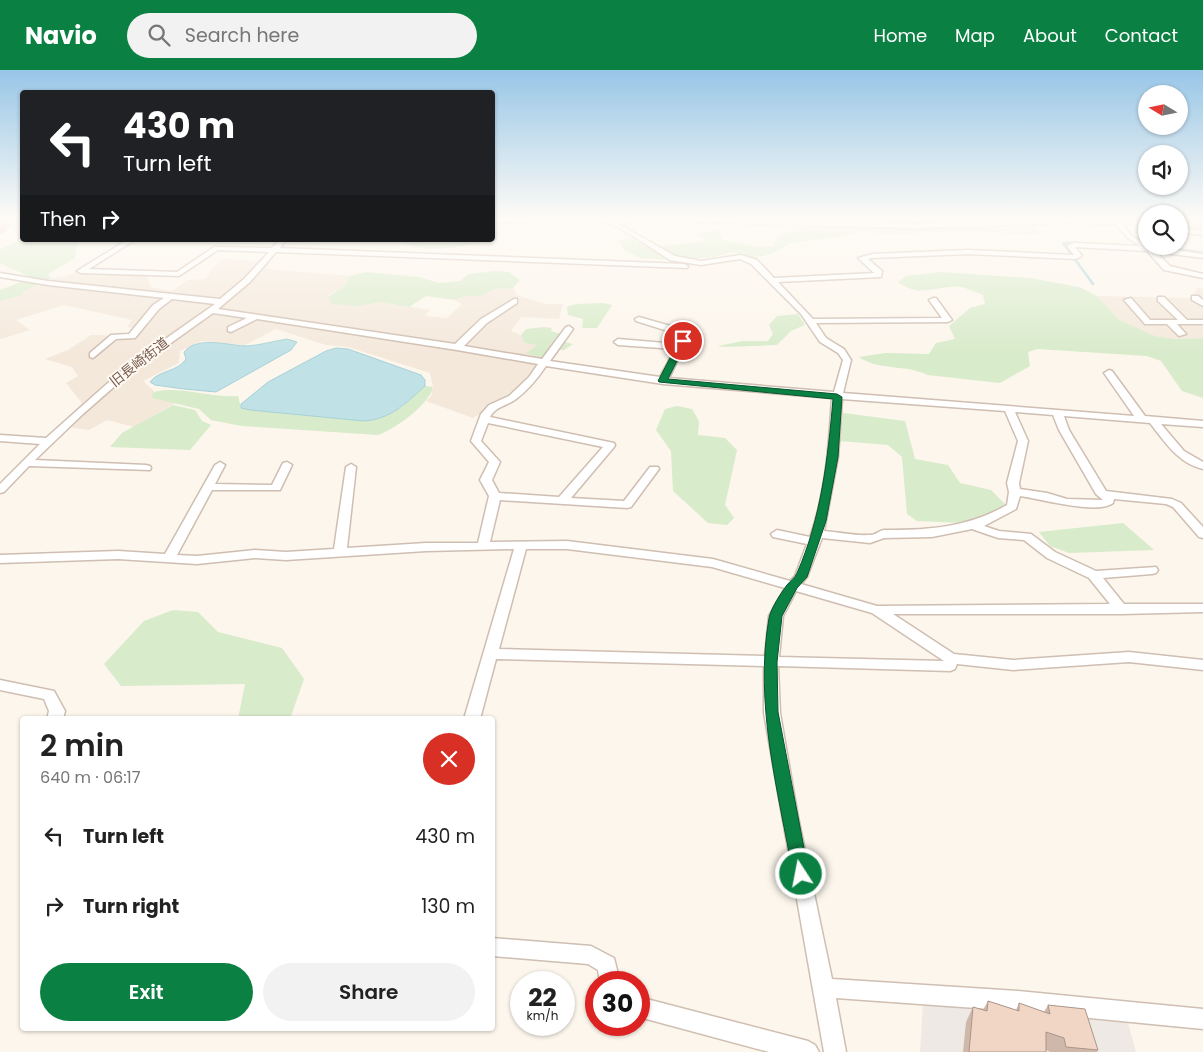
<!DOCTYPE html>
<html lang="en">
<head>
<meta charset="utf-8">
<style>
  :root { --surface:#fff; --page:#f2f2f2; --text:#222; --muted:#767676; --accent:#0b8043 }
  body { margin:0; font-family:Poppins,"Noto Sans JP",sans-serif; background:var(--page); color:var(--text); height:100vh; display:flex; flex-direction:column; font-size:19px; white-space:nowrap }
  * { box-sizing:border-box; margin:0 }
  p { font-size:16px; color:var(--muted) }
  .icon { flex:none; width:28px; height:28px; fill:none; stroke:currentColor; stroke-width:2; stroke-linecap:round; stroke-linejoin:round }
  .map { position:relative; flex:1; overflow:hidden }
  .panel { position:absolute; left:20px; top:646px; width:475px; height:315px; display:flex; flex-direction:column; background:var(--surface); border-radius:5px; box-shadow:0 1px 4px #0004 }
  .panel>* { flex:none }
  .guide { position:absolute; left:20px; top:20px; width:475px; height:152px; border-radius:5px; box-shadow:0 1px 4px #0004; background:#202124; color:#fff; overflow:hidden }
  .needle { width:32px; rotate:280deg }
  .tools { position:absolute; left:1138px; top:15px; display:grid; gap:10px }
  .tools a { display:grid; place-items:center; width:50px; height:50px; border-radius:50%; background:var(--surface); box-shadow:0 1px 4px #0004; font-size:25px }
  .speed { position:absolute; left:510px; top:901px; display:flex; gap:10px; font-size:25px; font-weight:700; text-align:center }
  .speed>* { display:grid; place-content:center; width:65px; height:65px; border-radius:50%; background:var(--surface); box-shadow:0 1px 4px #0004; line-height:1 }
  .speed small { font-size:12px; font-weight:400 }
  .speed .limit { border:8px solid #d22; background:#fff; color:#111 }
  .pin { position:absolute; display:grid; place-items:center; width:42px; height:42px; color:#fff; margin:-21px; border:2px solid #fff; border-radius:50%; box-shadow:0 1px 5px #0007 }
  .me { position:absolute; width:55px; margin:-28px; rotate:349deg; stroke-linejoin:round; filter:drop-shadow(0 0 4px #0008) }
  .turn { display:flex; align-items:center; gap:18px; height:105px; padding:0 20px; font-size:22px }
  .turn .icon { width:65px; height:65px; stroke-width:2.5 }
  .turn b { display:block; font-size:35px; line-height:42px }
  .then { display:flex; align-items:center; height:48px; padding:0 20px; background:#0003; gap:10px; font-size:19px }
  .round { display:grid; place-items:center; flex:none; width:52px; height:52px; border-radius:26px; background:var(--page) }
  .overview { display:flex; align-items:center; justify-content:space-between; height:85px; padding:0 20px }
  h1 { font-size:30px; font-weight:600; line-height:38px }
  .primary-button { display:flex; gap:10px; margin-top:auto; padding:10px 20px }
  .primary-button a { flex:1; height:58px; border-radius:30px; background:var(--accent); color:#fff; font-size:20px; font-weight:600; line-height:58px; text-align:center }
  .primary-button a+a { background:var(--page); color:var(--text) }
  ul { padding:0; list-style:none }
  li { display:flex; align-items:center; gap:15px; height:70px; padding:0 20px }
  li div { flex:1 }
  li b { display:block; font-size:19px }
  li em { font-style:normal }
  header { display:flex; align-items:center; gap:30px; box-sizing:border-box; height:70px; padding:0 25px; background:var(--accent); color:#fff }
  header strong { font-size:24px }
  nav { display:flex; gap:28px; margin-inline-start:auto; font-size:18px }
  .search { width:350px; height:45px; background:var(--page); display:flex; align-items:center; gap:12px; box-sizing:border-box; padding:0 18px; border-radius:28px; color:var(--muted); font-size:19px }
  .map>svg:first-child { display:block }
  .residential { fill:#f4e8db }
  .industrial { fill:#eee9e4 }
  .green { fill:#d8ebca }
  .water { fill:#c0e1e6; stroke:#a7d1d8 }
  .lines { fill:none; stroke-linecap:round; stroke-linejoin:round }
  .stream { stroke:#a7d1d8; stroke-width:2.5 }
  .minor-casing { stroke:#cfbeb1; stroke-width:3 }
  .highway-casing { stroke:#d9d2ce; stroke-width:2 }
  .minor { fill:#fff; fill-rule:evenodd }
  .highway { fill:#f4baa6; fill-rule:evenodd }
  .wall { fill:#cfb8a9 }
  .building { fill:#f1d6c5; stroke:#a9968a }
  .route { fill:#0b8043; stroke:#07532c }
  .labels { text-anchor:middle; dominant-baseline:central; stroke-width:4; stroke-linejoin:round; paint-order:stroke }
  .far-street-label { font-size:14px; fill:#785d4f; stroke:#fffaf3 }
</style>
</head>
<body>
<header>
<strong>Navio</strong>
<div class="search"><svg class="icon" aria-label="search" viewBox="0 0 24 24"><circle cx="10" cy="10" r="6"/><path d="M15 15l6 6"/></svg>Search here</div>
<nav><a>Home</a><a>Map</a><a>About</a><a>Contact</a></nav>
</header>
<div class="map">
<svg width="1203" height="982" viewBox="0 0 1203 982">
  <rect width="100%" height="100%" fill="#fcf6ec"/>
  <g class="residential">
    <polygon points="793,147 858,147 859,149 844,155 804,153 800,148"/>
    <polygon points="223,189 271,192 266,199 350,206 345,215 328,226 358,236 381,232 430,240 425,246 447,248 462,234 455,230 466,226 481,226 495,219 513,218 517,225 545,234 563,234 559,249 521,247 511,261 521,265 525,273 538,275 527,282 546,289 514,324 473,348 426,331 431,326 433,317 430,303 348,277 326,275 276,259 245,275 202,271 180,281 179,293 143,311 154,321 152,328 175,333 134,357 107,350 89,360 58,356 82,333 66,313 78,306 72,297 45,289 68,280 91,265 127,266 133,258 127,257 132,250 64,235 16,250 30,260 0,269 0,231 22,225 22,222 51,208 64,207 81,199 145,201 151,217 172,221 187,210 206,209 212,198"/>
    <polygon points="1198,218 1203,219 1203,268 1175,269 1155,266 1118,249 1097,226 1190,228"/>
  </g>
  <g class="industrial">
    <polygon points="1179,147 1203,147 1203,161 1179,159"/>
    <polygon points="923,933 1128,953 1136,982 920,982"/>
  </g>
  <g class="green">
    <polygon points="896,147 947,147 960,155 992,153 991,148 1025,150 1041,162 1035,165 975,161 892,164 858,162 842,166 791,173 771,184 753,188 733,182 714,187 671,190 641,188 625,181 618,170 630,168 648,178 705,171 697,165 700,162 719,160 722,170 761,177 773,176 778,166 789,163 791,157 849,156 871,149"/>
    <path d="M398,170L455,173L467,170H484C459,179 422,184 398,170Z"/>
    <polygon points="17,171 77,172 75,188 48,204 51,208 22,222 23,225 0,231 0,220 32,208 0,193 0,179"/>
    <polygon points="495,201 509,202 520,210 513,218 495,219 481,226 466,226 455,230 426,226 409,237 381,232 358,236 332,234 328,227 345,215 350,206 365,202 419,207 439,213 460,211 469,204"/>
    <path d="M940,202L1030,208L1079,217L1097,226L1118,249L1155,266L1175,269L1203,268V328L1182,321L1161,291L1147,286L1038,279L1028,282L1030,296L1000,313L928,305C906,294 879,301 859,287L886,283L929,284L936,273L955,269L949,256L970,238L985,234L983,225C977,223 968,218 961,217C936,215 921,229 898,212L906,206Z"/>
    <polygon points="603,233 612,235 597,258 582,258 583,249 568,245 567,237 576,234"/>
    <path d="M798,244L805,255L791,261L777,275C768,275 722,278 718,276L743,271H768L773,264L769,255L777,246Z"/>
    <polygon points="544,257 552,258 551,261 561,264 557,270 573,274 564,280 551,280 546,289 526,283 537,275 525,273 521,265 526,259"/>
    <path d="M425,316L433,317C429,335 395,359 378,365L242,356L211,350L199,339L152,328L153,322C180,315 209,328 238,326L241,338L364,351L402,337Z"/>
    <polygon points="173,335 195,340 202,351 211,355 190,380 110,377 122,363"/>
    <polygon points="677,336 692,339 699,351 698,365 725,368 737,380 725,435 734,448 727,455 708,453 673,421 671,381 656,360 665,339"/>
    <polygon points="843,343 905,351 915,389 948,395 960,413 991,420 1006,435 991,445 965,453 917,451 907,444 902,387 888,375 840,371"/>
    <polygon points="1123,453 1154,480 1069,483 1050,476 1039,462"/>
    <polygon points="173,540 198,542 218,562 282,578 304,609 290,649 238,649 245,614 121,616 104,594 144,551"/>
  </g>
  <g class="water">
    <path d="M287,269L297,272L291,280L216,322L184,319L155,315L150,312C159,300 178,302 186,289L184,282C198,265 229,276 248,276C261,275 274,271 287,269Z"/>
    <path d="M336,278L348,279L421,305L425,310V316C405,334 391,349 364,351L250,340L241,338V334L268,312L326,281Z"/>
  </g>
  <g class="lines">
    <g class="stream">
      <polyline points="1077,173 1063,173 1093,214"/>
      <polyline points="1160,176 1203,183"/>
      <polyline points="1146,177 1158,176"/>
    </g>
    <g class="minor-casing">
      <g id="minor">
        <path d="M543,147H603L632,150L633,151L630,153H617L675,186L701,191L741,185L757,190L774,208L874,203L858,188L872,184L968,180L1074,185L1067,176L1074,173L1140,176L1128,168L1115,154L1064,153L915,158L691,152L688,150L691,148L915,154L1064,149L1136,150L1138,151V153L1122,154L1132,166L1146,174V176L1203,184V188L1156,182L1170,196L1203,204V208L1164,200L1147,181L1075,177L1082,186L1076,189L968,184L872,188L868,189L882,201L881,207L778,212L813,249L942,248L929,230L933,228H936L952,250L948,252L816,253L826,268L844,279L851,290L843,323L1134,346L1104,303L1109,300L1112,301L1145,346L1203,351V357L1161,354L1184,381L1203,392V399C1178,393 1165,372 1150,353L1064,346L1069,360L1106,421L1172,429L1181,433L1203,457V468L1199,467L1173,437L1166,434L1114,429L1113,433C1098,445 1041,429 1020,426L1016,439L984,456L999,461L1031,464L1055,482L1096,501L1156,497L1158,500L1156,503L1152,504L1103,508L1124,534H1203V542L1122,544H893L954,584L1013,590L1129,582L1203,590V600L1129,592L1013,600L957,594L955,599L950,601L778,596L780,643L798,747L832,909L1018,921L1203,939V959L1018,941L836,928L846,982H824L764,643V596L496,589L480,649H464L514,479L426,481L286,490L255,488L197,494L118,489L0,493V485L118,481L165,484L215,395L220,392L225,395L215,414L272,415L283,393L287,392L292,395L280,420H212L177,485L197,486L255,480L286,482L334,479L346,397L351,394L356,397L347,478L426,473H478L489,426L480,410L489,392L471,371L481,344L489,335L509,326L529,307L538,294L457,280L257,249L231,262L228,261V257L247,248L213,243L133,300L83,344L35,390L146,395L150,396L151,398L150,400L29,396L4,422L0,423V414L40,374L0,371V365L46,368L127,296L215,234L172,229L159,239L135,268L116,269L93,288L90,287V283L111,265L129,264L153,235L164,228L48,215L0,207V203L48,211L220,229L244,209L269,182L218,180L179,206L81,203L77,201L127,170H135L89,199L177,202L214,177L272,178L279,170H286L280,178L684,194L688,196L687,198L276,182L250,212L218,239L455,274L481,249L514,229H517V233L487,253L464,276L542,289L566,257L569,256L573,259L550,291L660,307L675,279L618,275L614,272L618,269L677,274L678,271L668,261L636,251L635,249L639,247L674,257L687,271L669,308L834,322L843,290L838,283L820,272L801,244L751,194L740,189L701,195L670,190L620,158L604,152L551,151L492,153V149ZM546,296L663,314L832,328C829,374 826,423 810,467L777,460L771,464L773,467L807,474L795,506L790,511L713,489L567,471L490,472L500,430L627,438L631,437L659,399L658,397H650L624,431L571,428L614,377L615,375L614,373L490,347C496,336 507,336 516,329C528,320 538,308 546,296ZM842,329L1005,341L1018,371L1007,413L1009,422L1007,435C967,458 928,460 884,460C878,461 876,465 870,465C855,466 838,462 824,461L838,387ZM1015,342L1053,345L1059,360L1096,424L1103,430L1067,429L1047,423L1020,419L1019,413L1028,371ZM488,353L603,377L559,427L499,423L492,410L500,392L481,371ZM972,459L998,468L1024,470L1047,488L1089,508L1110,534L877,536L801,514L807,507L822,468L870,473L884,468L932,467ZM526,479H567L712,497L785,518L769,546L765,586L499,579ZM796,521L872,543L944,591L779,587L783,546Z"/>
        <polygon points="1179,158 1203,161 1203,165 1179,162"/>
        <polygon points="1192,226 1198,226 1203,230 1203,236 1192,230"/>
        <polygon points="1158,227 1164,227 1187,250 1203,250 1203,254 1177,254 1186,264 1179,266 1167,254 1145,254 1124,230 1131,228 1150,250 1178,250 1158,231"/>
        <polygon points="0,610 54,621 65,641 63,649 47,649 49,641 44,629 0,620"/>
        <polygon points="492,868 591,876 614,888 620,912 600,912 598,900 588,894 492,886"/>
        <polygon points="639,927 808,971 815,975 819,982 769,982 639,947"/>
      </g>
    </g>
    <g class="highway-casing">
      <polygon id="highway" points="7,147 18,147 4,162 0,163 0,154"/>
    </g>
    <use href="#minor" class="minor"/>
    <use href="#highway" class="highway"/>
  </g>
  <polygon class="wall" points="988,931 1016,940 1019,933 1044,942 1048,935 1098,980 1097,982 1050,982 1046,980 1046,982 963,982 966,952 973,937 983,940"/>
  <polygon class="building" points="988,931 1019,941 1019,933 1050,944 1048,935 1085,939 1098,980 1066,977 1064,968 1046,962 1046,982 969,982 973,937 987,941"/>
  <linearGradient id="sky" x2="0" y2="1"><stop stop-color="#98c6e7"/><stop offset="0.52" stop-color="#fefbf6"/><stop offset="1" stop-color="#fefbf6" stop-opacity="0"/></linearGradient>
  <rect width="1203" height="285" fill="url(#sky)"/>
  <path class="route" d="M680,269L687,271L668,309L837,324L842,327L838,387L826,451L807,507L797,518L782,546L777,592L778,642L809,804L807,809L801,811L795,809L793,804C778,720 754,634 769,548C771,538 781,523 787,515C790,511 795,508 797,503C821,449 828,388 833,329L659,312L658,311Z"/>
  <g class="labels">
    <g class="far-street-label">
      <text transform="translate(139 292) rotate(-38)">旧長崎街道</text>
    </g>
  </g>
</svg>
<div class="tools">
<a><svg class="needle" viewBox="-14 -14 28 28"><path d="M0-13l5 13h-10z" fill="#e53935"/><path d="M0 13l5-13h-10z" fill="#767676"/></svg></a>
<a><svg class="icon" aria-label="sound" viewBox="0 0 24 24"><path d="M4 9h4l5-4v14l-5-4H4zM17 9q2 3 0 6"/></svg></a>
<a><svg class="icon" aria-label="search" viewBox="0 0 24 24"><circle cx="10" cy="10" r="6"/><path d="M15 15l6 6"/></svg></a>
</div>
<div class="speed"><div>22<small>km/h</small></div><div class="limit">30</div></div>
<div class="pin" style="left:683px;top:271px;background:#d93025"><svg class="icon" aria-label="arrive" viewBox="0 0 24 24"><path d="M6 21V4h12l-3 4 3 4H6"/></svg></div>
<svg class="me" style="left:801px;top:804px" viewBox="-20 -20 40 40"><circle r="17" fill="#0b8043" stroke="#fff" stroke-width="3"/><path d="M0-11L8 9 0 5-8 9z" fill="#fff"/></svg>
<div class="guide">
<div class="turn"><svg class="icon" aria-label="left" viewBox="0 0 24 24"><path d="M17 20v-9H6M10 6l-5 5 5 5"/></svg><div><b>430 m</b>Turn left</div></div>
<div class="then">Then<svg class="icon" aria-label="right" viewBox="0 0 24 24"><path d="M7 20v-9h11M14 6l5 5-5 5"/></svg></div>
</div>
<section class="panel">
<div class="overview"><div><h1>2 min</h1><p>640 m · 06:17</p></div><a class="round" style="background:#d93025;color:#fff"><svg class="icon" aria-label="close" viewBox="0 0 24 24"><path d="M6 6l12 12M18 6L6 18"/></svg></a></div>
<ul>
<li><svg class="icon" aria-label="left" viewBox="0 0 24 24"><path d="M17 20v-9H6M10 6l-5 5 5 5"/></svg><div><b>Turn left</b></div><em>430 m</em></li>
<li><svg class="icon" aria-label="right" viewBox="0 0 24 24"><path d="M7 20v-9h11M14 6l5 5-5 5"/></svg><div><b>Turn right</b></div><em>130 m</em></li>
</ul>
<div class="primary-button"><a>Exit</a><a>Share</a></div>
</section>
</div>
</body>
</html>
